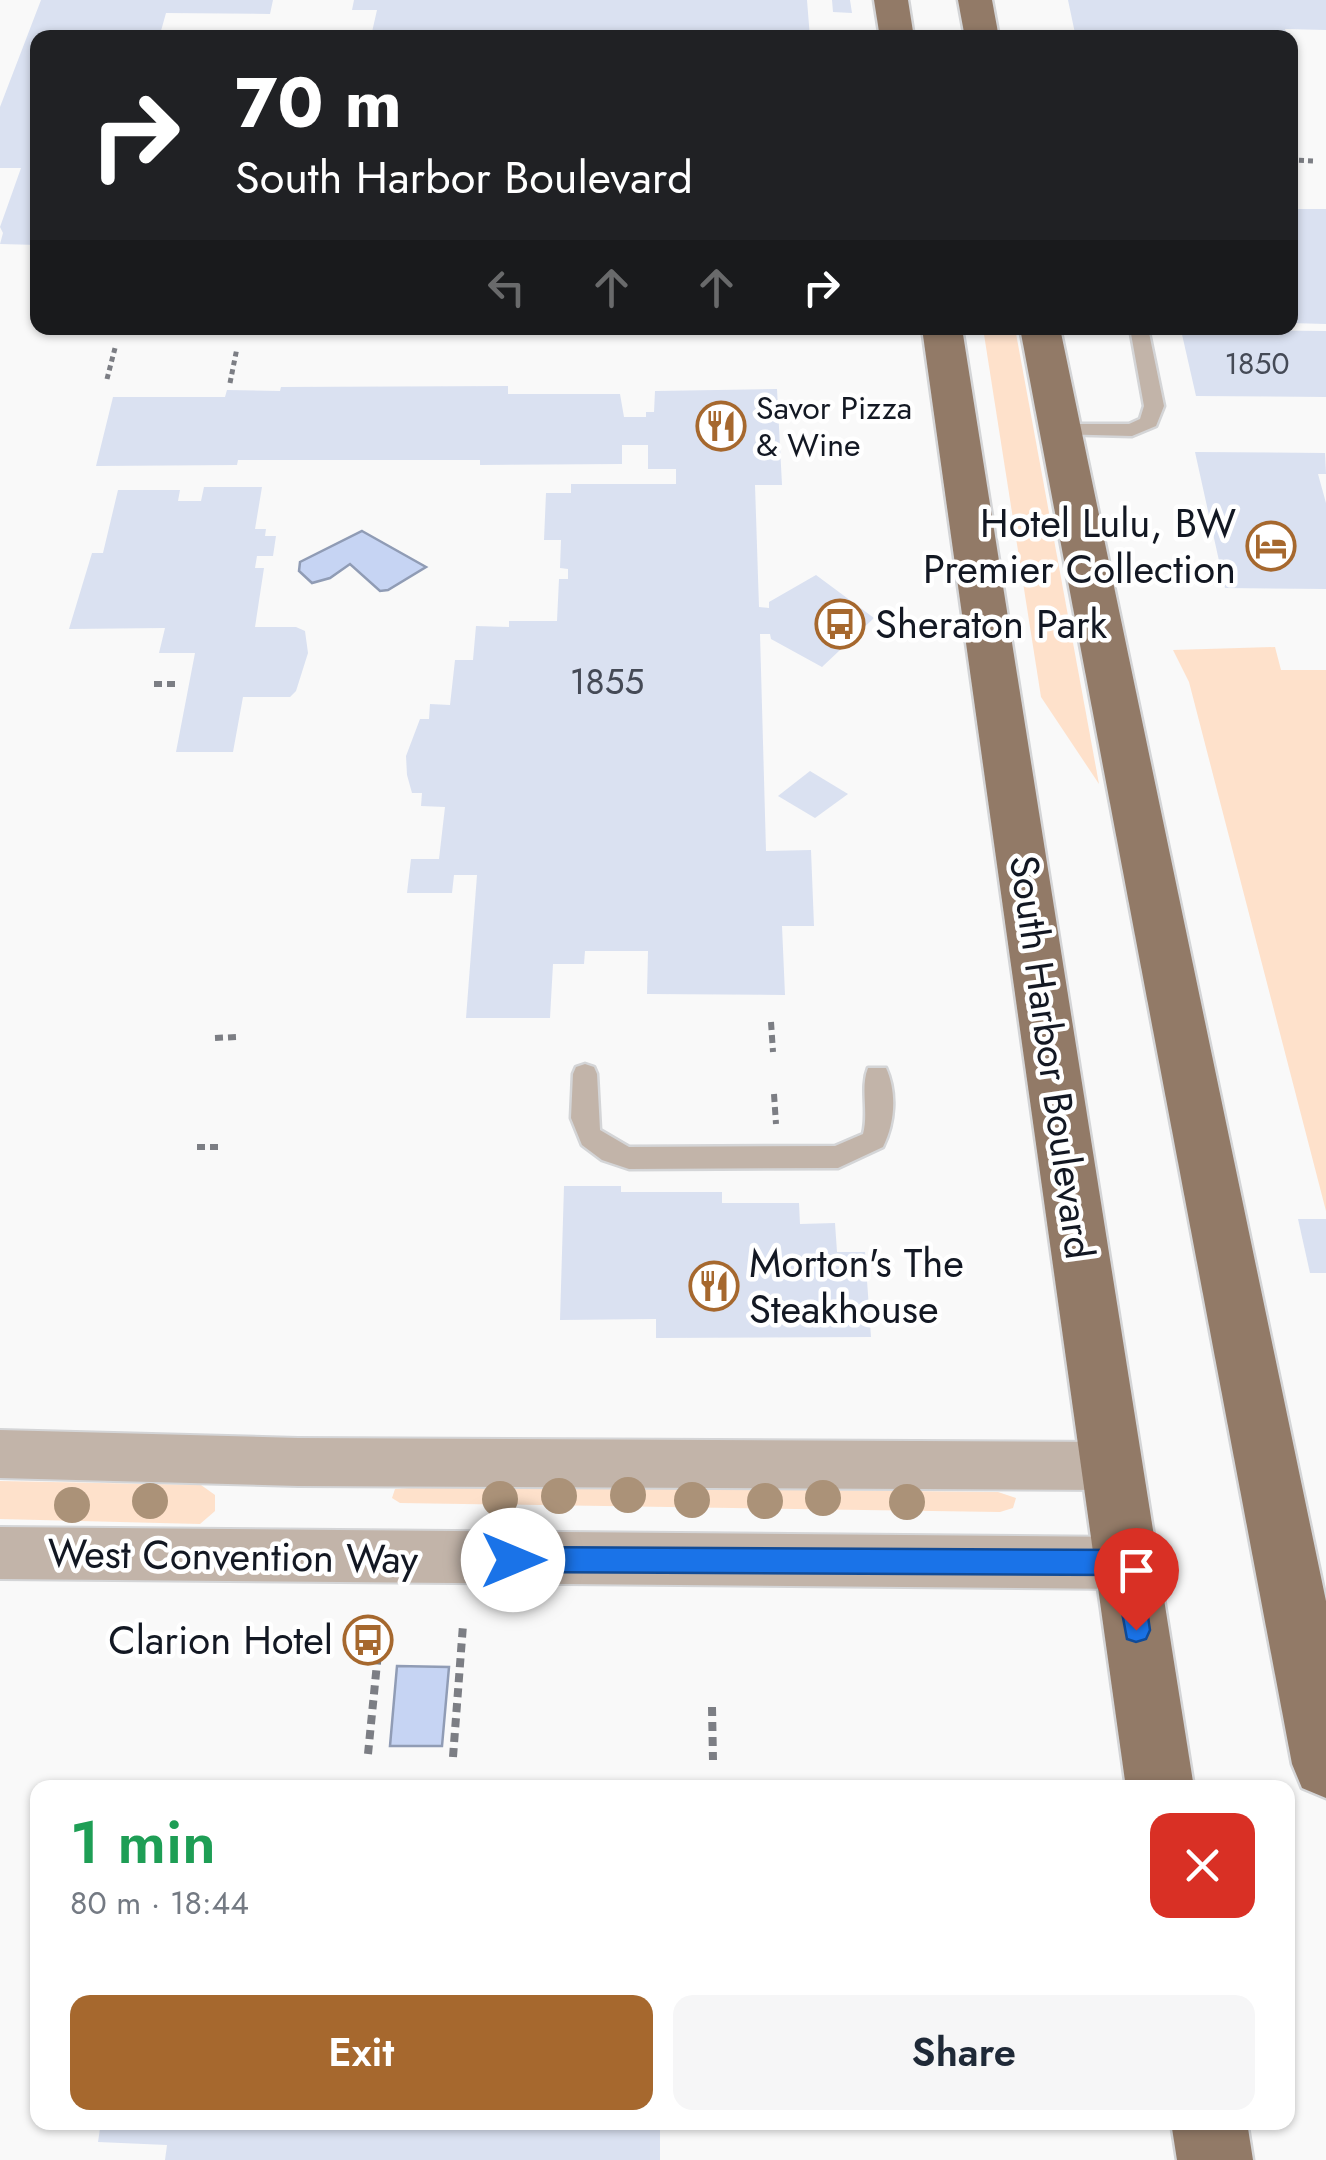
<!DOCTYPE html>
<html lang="en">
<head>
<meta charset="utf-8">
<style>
  :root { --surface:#fff; --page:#f6f6f7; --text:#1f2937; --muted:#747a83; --accent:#a6682e }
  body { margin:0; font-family:Jost,sans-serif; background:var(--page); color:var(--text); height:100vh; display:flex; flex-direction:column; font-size:38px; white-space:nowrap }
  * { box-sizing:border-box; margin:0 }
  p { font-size:32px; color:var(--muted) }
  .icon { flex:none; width:55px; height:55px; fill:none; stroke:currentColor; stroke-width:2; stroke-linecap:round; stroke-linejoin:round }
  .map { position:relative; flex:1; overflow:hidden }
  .panel { position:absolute; left:30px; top:1780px; width:1265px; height:350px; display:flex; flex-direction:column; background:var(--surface); border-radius:20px; box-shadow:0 2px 8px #0004 }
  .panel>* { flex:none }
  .banner { position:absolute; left:30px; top:30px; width:1268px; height:305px; border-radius:20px; box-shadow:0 2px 8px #0004; background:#202124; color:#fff; overflow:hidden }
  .pin { position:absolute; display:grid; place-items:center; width:85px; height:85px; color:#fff; margin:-102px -42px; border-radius:50% 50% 50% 0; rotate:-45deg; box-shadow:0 0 10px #0007 }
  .pin .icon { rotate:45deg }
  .me { position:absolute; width:110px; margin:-55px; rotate:90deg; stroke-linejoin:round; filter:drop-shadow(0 0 8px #0008) }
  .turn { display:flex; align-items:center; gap:35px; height:210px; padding:0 40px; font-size:45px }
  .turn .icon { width:130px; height:130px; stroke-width:2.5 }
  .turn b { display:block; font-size:70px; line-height:85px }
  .lanes { display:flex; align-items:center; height:95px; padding:0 40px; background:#0003; justify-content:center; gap:50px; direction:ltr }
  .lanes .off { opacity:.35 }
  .round { display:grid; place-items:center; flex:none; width:105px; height:105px; border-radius:20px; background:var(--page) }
  .head { display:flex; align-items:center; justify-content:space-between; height:170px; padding:0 40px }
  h1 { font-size:60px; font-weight:600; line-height:75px; color:#1e9e55 }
  .primary-button { display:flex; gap:20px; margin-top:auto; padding:20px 40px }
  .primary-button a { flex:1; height:115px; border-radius:20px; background:var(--accent); color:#fff; font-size:40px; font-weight:600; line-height:115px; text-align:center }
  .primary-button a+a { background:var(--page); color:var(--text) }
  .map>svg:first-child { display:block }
  .green { fill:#fee1cb }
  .water { fill:#c6d4f3; stroke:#909cb5; stroke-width:2.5 }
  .building { fill:#dae1f1 }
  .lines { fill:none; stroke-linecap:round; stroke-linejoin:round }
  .service-casing { stroke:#d4d5d7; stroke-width:5 }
  .minor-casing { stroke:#d4d5d7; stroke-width:4 }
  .primary-casing { stroke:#d4d5d7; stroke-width:5 }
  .path-far2 { stroke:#7c7e84; stroke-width:5; stroke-dasharray:5 4; stroke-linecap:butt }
  .path-far1 { stroke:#7c7e84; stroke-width:6; stroke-dasharray:8 5; stroke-linecap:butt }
  .path { stroke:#7c7e84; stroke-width:8; stroke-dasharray:9 6; stroke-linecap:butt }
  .service { fill:#c2b4a9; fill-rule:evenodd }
  .minor { fill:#c2b4a9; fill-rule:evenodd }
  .primary { fill:#927a67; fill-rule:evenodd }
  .tree { fill:#ab9278 }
  .route { fill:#1a73e8; stroke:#114b97; stroke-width:2.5 }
  .labels { text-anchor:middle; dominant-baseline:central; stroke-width:9; stroke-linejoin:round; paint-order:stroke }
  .far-number-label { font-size:30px; fill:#454a56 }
  .far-poi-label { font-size:32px; fill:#131823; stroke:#fff; text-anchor:start }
  .number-label { font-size:35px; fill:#454a56 }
  .poi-label { font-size:40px; fill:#131823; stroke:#fff; text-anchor:end }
  .street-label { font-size:40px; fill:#131823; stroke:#fff }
</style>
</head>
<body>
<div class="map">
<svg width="1326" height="2160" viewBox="0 0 1326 2160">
  <rect width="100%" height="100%" fill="#f9f9f9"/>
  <g class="green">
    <polygon points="983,328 1015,328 1099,784 1041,697"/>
    <polygon points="1275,647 1281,670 1326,670 1326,1211 1189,682 1173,650"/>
    <polygon points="0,1481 201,1485 215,1495 215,1511 200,1524 0,1519"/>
    <polygon points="543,1487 998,1492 1016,1498 1013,1508 1000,1512 400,1503 392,1498 395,1489 409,1488"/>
  </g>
  <g class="water">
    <polygon points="362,531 426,567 388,590 380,591 350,564 330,578 312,583 299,571 300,562"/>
    <polygon points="397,1666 449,1667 442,1746 390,1746"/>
  </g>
  <g class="building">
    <polygon points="41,0 273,0 270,14 166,13 159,38 38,38 38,245 0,244 3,233 0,227 21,168 0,168 0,107"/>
    <polygon points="354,0 807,0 810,38 372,32 377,10 352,10"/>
    <polygon points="832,0 850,0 852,13 833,12"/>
    <polygon points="1068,0 1326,0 1326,30 1285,29 1288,38 1076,38"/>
    <polygon points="1290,209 1326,209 1326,324 1290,323"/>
    <polygon points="1181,330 1326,331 1326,397 1196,396"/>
    <polygon points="508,386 508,394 620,394 624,417 646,417 646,412 654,412 655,391 777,389 782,485 755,485 759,607 769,608 769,602 816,575 874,618 822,667 771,639 770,634 760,634 766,851 811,850 814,926 782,926 785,995 647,994 648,951 585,951 584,964 553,964 550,1018 466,1018 477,875 454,875 452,893 407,893 411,859 439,859 445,807 421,806 422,793 412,793 407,775 406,756 420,719 429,719 430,704 450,705 455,660 473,660 476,626 509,627 509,621 557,621 559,579 568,579 568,569 560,568 561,540 544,540 546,493 571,493 571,484 676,484 676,469 648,469 648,445 622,445 622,464 480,465 480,460 238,460 237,465 96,466 113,397 225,397 227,390 280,391 281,387"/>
    <polygon points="1195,452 1325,453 1326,474 1318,474 1326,503 1326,589 1225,588"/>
    <polygon points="204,487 262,487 255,529 266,529 265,536 276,536 273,556 257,556 255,568 264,568 255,627 296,627 305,631 308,653 296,691 290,697 243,697 233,752 176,752 195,653 159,653 165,628 69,629 92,553 103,553 118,490 180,490 178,501 201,501"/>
    <polygon points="810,771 848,794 815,818 778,796"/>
    <polygon points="564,1186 621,1186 621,1192 722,1192 722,1203 799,1203 800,1224 835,1223 837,1252 865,1252 871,1337 656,1338 656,1319 560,1320"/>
    <polygon points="1298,1219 1326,1219 1326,1273 1310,1273"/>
    <polygon points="101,2122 660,2122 660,2160 165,2160 167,2145 98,2142"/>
  </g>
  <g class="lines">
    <g class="service-casing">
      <g id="service">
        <polygon points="1130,328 1148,328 1164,406 1156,426 1132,436 1055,434 1055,426 1062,424 1129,424 1140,419 1144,406"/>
        <path d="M585,1064L594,1067L597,1074L600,1130L629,1147L835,1146L863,1134C869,1112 860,1088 868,1068H886C897,1092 895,1123 883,1147L838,1168L629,1169L602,1160L582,1145L571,1118L573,1074L576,1067Z"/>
      </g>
    </g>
    <g class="minor-casing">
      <g id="minor">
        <polygon points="0,1430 298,1438 1112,1442 1131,1449 1139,1466 1131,1483 1112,1490 298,1486 0,1478"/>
        <polygon points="0,1527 1126,1537 1146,1545 1154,1563 1146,1581 1126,1589 0,1579"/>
      </g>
    </g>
    <g class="primary-casing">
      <g id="primary">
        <polygon points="874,0 908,0 914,38 880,38"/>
        <polygon points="958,0 992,0 999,38 965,38"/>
        <polygon points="922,328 962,328 1194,1788 1126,1788"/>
        <polygon points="1020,328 1060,328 1326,1601 1326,1798 1302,1788 1292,1764"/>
        <polygon points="1171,2122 1247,2122 1253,2160 1177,2160"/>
      </g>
    </g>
    <g class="path-far2">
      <polyline points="1290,160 1315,161"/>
      <polyline points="107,379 115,348"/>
      <polyline points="230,383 237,348"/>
    </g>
    <g class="path-far1">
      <polyline points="154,684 179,684"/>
      <polyline points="771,1022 773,1052"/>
      <polyline points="215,1038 236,1037"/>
      <polyline points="774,1094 776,1124"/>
      <polyline points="197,1147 218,1147"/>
    </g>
    <g class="path">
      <polyline points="712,1707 713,1760"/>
      <polyline points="368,1754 381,1623"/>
      <polyline points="453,1757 463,1625"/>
    </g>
    <use href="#service" class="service"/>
    <use href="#minor" class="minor"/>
    <use href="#primary" class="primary"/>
  </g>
  <g class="tree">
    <circle cx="628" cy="1495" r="18"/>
    <circle cx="559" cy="1496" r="18"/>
    <circle cx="823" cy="1498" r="18"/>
    <circle cx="500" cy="1499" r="18"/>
    <circle cx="692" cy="1500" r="18"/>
    <circle cx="150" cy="1501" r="18"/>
    <circle cx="765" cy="1501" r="18"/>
    <circle cx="907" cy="1502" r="18"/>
    <circle cx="72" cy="1505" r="18"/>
  </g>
  <polygon class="route" points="513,1547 1126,1550 1136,1554 1140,1562 1150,1630 1146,1639 1136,1642 1127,1639 1115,1575 513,1572 504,1568 500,1560 504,1551"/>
  <defs>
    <g id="restaurant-ring" transform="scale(2.5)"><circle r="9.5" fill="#fff" stroke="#a6682e" stroke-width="1.5"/><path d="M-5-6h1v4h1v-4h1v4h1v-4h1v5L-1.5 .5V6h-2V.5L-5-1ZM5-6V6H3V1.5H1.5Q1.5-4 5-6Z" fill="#a6682e"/></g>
    <g id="hotel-ring" transform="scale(2.5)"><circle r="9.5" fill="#fff" stroke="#a6682e" stroke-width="1.5"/><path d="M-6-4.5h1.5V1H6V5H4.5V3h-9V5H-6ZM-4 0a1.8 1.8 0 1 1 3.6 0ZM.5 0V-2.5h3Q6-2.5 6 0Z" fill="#a6682e"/></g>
    <g id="bus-ring" transform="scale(2.5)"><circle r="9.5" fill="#fff" stroke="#a6682e" stroke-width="1.5"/><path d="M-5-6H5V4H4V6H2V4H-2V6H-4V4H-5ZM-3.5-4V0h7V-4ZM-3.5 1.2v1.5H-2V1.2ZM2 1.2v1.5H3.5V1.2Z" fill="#a6682e"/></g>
  </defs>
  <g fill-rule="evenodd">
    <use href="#restaurant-ring" x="721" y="426"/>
    <use href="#hotel-ring" x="1271" y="546"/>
    <use href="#bus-ring" x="840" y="624"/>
    <use href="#restaurant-ring" x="714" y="1286"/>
    <use href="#bus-ring" x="368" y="1640"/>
  </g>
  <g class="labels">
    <g class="far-number-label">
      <text x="1257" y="363">1850</text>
    </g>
    <g class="far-poi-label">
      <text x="756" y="408">Savor Pizza<tspan x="756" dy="37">&amp; Wine</tspan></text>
    </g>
    <g class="number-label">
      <text x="607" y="682">1855</text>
    </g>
    <g class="poi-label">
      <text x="1236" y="523">Hotel Lulu, BW<tspan x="1236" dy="46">Premier Collection</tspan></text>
      <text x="875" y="624" text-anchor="start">Sheraton Park</text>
      <text x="749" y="1263" text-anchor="start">Morton's The<tspan x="749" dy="46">Steakhouse</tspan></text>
      <text x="333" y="1640">Clarion Hotel</text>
    </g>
    <g class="street-label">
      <text transform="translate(1052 1057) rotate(82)">South Harbor Boulevard</text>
      <text transform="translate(233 1556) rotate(1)">West Convention Way</text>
    </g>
  </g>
</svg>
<div class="pin" style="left:1136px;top:1630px;background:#d93025"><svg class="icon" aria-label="arrive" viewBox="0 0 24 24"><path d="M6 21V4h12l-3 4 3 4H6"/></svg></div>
<svg class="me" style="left:513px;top:1560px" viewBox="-20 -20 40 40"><circle r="19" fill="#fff"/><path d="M0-13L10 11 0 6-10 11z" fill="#1a73e8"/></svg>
<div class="banner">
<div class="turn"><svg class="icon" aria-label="right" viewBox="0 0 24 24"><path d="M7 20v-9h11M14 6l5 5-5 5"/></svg><div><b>70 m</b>South Harbor Boulevard</div></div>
<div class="lanes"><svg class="icon off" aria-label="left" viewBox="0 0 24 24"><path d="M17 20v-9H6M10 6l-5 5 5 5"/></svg><svg class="icon off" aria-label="ahead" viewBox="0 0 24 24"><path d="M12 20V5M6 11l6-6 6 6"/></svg><svg class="icon off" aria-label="ahead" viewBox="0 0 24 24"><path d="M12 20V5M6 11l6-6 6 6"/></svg><svg class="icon" aria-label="right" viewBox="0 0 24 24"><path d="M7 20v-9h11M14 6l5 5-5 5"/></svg></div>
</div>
<section class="panel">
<div class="head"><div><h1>1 min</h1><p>80 m · 18:44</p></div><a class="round" style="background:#d93025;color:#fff"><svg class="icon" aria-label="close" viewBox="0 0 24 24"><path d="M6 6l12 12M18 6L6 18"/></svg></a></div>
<div class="primary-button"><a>Exit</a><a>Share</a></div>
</section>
</div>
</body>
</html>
